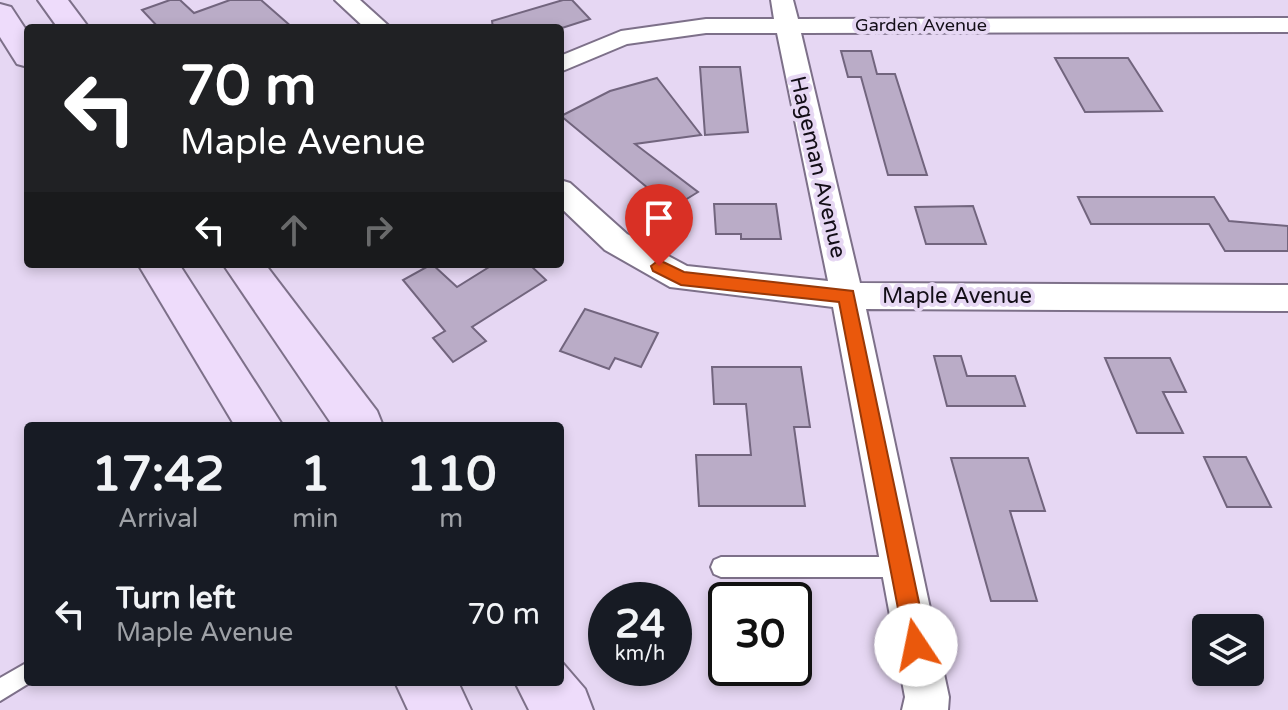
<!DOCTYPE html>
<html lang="en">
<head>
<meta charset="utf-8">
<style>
  :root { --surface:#171b24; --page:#242831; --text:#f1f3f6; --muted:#9ea1a6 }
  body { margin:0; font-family:"Varela Round",sans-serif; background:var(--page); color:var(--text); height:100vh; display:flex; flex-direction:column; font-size:30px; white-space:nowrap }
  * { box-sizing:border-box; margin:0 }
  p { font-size:26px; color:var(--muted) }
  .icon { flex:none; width:44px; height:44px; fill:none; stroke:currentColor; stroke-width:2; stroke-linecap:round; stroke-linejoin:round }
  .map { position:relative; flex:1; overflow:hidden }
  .side { position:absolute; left:24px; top:422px; width:540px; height:264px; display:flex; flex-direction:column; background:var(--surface); border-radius:8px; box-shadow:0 4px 12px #0003 }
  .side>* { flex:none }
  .banner { position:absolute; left:24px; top:24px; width:540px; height:244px; border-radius:8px; box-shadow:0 4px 12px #0003; background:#202124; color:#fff; overflow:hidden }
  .tools { position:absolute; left:1192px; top:614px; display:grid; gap:16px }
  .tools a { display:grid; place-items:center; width:72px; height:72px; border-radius:8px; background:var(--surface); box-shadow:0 4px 12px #0003; font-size:40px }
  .speed { position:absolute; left:588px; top:582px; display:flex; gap:16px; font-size:40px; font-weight:700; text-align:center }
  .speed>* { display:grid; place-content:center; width:104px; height:104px; border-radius:50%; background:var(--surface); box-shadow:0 4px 12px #0003; line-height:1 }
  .speed small { font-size:20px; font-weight:400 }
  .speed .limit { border:4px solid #111; border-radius:12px; background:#fff; color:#111 }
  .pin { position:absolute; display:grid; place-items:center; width:68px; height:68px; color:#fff; margin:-82px -34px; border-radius:50% 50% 50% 0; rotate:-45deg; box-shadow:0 0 8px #0007 }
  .pin .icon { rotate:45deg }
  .me { position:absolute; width:88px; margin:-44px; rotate:349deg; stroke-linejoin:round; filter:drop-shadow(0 0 6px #0008) }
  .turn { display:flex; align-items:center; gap:28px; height:168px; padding:0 24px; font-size:36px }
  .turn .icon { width:104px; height:104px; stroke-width:2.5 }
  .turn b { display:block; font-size:56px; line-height:68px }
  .lanes { display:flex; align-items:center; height:76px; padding:0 24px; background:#0003; justify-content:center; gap:40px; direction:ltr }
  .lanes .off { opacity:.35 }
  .eta { display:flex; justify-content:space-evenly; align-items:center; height:136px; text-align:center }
  .eta b { font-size:48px; font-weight:800; line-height:56px }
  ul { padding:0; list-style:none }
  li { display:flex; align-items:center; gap:24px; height:112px; padding:0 24px }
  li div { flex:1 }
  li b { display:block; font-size:30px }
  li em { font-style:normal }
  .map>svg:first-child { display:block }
  .building { fill:#baacc7; stroke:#72657e; stroke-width:2 }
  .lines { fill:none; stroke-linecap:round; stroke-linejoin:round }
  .lane-casing { stroke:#7d7089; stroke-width:4 }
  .street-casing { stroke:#7d7089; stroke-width:4 }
  .secondary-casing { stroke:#7d7089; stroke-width:4 }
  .lane { fill:#fff; fill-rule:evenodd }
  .street { fill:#fff; fill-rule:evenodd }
  .secondary { fill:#eedcfb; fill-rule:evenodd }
  .route { fill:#ea580c; stroke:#983908; stroke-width:2 }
  .labels { text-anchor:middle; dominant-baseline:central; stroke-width:8; stroke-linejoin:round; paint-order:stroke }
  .far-street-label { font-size:18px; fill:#130e17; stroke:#e6d7f3 }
  .street-label { font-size:22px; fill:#130e17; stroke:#e6d7f3 }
</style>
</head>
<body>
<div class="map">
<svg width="1288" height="710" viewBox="0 0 1288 710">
  <rect width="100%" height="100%" fill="#e6d7f3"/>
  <g class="building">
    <polygon points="170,0 180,0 194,13 230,0 261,0 293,28 159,28 142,10"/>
    <polygon points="563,0 572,0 590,19 562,28 493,28 492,21"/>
    <polygon points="841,51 871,51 877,74 895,74 927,175 888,175 861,77 848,77"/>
    <polygon points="1055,58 1128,58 1162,111 1085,112"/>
    <polygon points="700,67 740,67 748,132 705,135"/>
    <polygon points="657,78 701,135 635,144 698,192 672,208 561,116 610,91"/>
    <polygon points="1078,197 1214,197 1229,221 1288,226 1288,251 1225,251 1209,224 1091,224"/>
    <polygon points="714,204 776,204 781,239 741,239 741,234 716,234"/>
    <polygon points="973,206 986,244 926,244 915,207"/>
    <polygon points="432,264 457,287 494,264 529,264 546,280 472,327 486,341 453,362 433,338 445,331 403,280"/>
    <polygon points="585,309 658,333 641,367 615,358 609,369 560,351"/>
    <polygon points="934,356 961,356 967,376 1015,376 1025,406 947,406"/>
    <polygon points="1105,358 1170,358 1186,392 1163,392 1183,433 1137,433"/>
    <polygon points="712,367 801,367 810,427 794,427 805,506 699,506 696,455 751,455 746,404 714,404"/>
    <polygon points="1204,457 1246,457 1271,507 1227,507"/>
    <polygon points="951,458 1028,458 1045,511 1010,511 1037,601 991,601"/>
  </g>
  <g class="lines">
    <g class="lane-casing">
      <g id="lane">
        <polygon points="721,557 901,557 908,560 911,567 908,574 901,577 721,577 714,574 711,567 714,560"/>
        <polygon points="28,662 28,682 31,682 0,701 0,678"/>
      </g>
    </g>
    <g class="street-casing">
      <g id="street">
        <polygon points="335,0 360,0 391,28 365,28"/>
        <polygon points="771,0 793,0 798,19 1288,18 1288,32 801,33 860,283 1288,285 1288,311 866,309 949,697 948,710 902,710 905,697 833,307 670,287 605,250 560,207 560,180 570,183 627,234 687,266 828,281 777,33 706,33 627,44 560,72 560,56 621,31 706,19 774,19"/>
      </g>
    </g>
    <g class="secondary-casing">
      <g id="secondary">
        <polygon points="38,0 68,0 89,28 58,28"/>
        <polygon points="0,4 11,7 28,33 28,67 17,64 0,37"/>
        <polygon points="138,264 179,264 283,426 235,426"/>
        <polygon points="223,264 265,264 377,411 383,426 333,426"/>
        <polygon points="560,660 585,689 593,710 529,710 515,682 560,682"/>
        <polygon points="395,682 458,682 471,710 408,710"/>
      </g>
    </g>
    <use href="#lane" class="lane"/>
    <use href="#street" class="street"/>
    <use href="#secondary" class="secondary"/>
  </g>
  <polygon class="route" points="659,260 684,272 853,291 928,645 925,653 916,656 908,653 905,645 839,302 681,285 653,271 651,266"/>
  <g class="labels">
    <g class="far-street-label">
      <text x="921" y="25">Garden Avenue</text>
    </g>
    <g class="street-label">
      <text transform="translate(818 167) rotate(77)">Hageman Avenue</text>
      <text x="957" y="296">Maple Avenue</text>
    </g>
  </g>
</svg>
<div class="tools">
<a><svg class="icon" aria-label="layers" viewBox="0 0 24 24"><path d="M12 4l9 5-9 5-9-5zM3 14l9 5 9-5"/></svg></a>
</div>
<div class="speed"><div>24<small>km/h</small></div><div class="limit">30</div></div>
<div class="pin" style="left:659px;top:266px;background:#d93025"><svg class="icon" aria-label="arrive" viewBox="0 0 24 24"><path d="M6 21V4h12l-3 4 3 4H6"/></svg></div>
<svg class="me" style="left:916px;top:645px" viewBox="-20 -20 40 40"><circle r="19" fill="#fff"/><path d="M0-13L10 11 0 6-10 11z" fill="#ea580c"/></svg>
<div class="banner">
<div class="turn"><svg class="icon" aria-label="left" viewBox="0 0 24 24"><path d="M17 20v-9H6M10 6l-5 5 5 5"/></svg><div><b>70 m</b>Maple Avenue</div></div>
<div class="lanes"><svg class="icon" aria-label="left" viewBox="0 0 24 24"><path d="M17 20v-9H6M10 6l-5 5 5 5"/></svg><svg class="icon off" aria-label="ahead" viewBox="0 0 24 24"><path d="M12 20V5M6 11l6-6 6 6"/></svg><svg class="icon off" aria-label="right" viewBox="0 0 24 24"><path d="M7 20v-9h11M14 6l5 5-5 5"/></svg></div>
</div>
<section class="side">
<div class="eta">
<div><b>17:42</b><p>Arrival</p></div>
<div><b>1</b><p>min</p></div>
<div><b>110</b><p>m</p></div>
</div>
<ul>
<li><svg class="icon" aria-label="left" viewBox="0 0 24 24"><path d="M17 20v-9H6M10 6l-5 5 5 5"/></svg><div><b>Turn left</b><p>Maple Avenue</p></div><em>70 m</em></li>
</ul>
</section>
</div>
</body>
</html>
